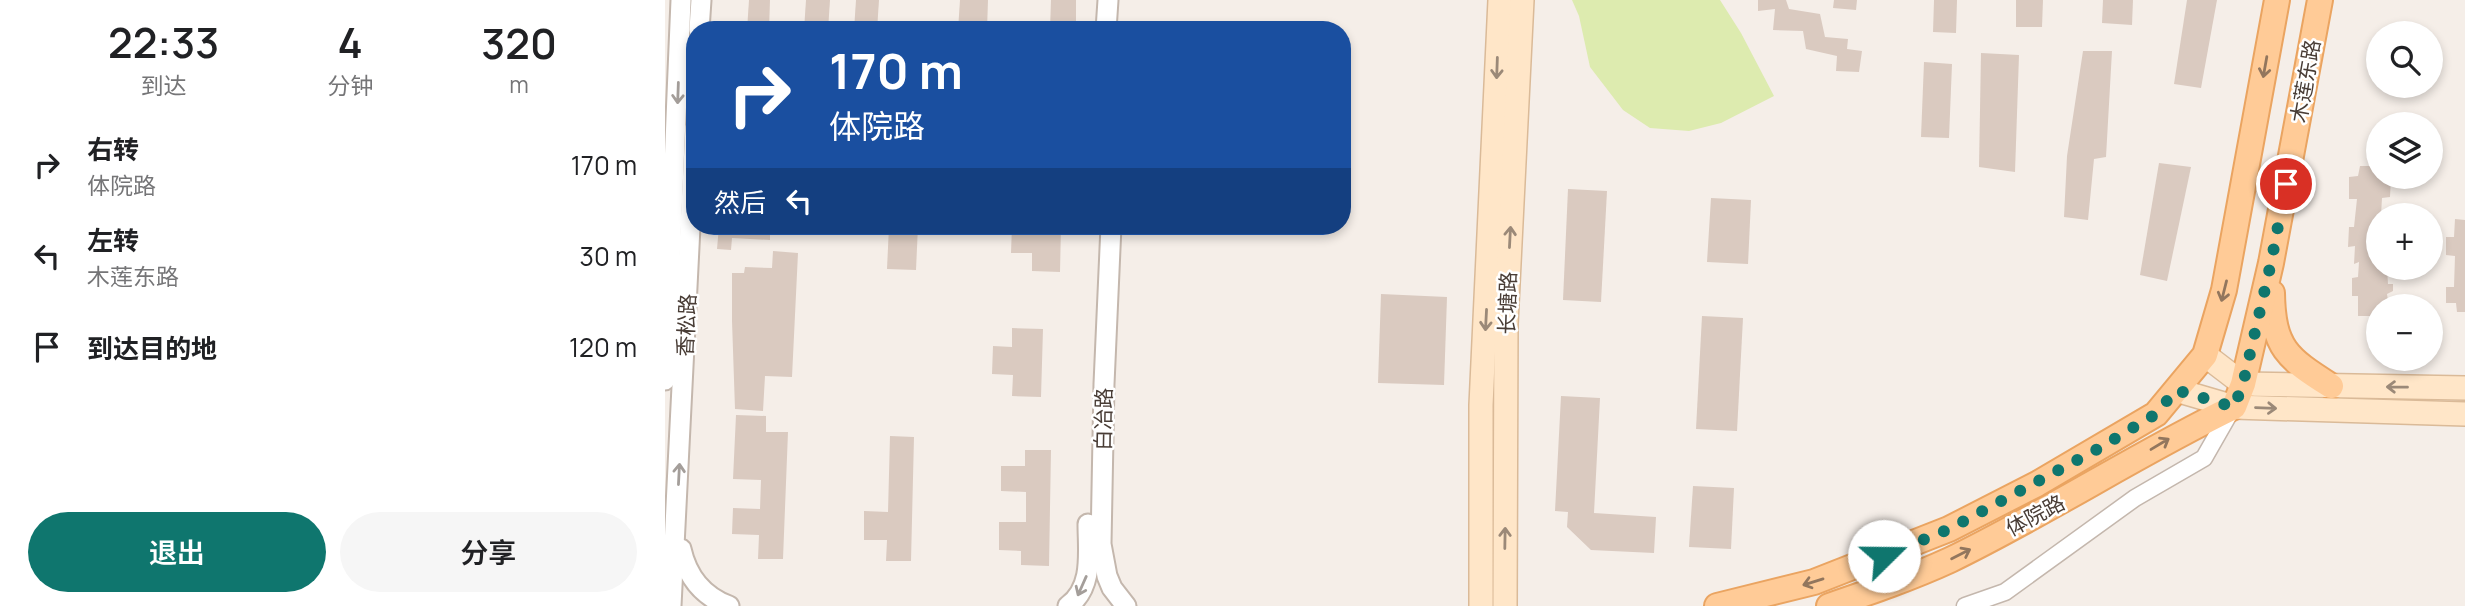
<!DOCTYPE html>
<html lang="zh">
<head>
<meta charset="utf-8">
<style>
  :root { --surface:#fff; --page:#f6f6f6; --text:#202124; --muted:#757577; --accent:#0f766e }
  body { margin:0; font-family:Manrope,"Noto Sans SC",sans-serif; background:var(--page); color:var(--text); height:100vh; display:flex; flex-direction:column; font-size:26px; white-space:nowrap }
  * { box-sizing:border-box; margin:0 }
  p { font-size:23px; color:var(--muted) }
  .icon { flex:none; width:38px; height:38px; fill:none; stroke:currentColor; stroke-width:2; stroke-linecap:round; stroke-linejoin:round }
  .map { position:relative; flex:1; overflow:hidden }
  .sheet { display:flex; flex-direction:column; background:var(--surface); width:665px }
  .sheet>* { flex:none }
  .top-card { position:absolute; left:21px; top:21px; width:665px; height:214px; border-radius:28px; box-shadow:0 4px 10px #0003; background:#1a4fa0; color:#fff; overflow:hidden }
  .tools { position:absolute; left:1701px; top:21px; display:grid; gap:14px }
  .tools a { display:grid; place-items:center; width:77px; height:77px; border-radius:50%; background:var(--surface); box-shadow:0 4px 10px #0003; font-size:35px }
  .pin { position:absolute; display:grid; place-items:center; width:60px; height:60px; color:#fff; margin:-30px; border:4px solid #fff; border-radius:50%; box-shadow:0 2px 7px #0007 }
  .me { position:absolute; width:77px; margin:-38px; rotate:68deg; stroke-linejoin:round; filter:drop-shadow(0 0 5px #0008) }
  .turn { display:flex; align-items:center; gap:24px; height:147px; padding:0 28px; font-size:32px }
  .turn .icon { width:91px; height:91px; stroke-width:2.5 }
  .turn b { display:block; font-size:49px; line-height:60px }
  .then { display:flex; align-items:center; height:66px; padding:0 28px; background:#0003; gap:14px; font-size:26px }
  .eta { display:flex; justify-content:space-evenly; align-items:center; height:119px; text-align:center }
  .eta b { font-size:42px; font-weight:600; line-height:49px }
  .primary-button { display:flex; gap:14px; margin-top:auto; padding:14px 28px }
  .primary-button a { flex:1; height:80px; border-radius:42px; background:var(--accent); color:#fff; font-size:28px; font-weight:600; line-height:80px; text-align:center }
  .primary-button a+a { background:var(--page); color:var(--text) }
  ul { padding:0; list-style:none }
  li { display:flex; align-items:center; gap:21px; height:91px; padding:0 28px }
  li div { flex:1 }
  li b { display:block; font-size:26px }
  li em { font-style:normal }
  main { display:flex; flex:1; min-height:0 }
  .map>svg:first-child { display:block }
  .green { fill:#ddebaf }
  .building { fill:#dacac0 }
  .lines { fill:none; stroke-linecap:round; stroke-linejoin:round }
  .minor-casing { stroke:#c4b7ad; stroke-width:19 }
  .tertiary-casing { stroke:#c4b7ad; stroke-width:23 }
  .secondary-casing { stroke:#daba98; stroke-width:26 }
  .primary-casing { stroke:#eaa461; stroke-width:28 }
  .minor { stroke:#fff; stroke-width:16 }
  .tertiary { stroke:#fff; stroke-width:19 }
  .secondary { stroke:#ffe6c8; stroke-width:23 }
  .primary { stroke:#ffcb97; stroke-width:24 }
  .oneway { stroke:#92765d }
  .oneway2 { stroke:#9b8978 }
  .oneway3 { stroke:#a49e9a }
  .route { stroke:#0f766e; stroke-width:12; stroke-dasharray:0 21.6 }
  .labels { text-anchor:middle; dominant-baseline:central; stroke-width:5; stroke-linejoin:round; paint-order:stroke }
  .street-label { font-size:21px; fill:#493d36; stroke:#fff }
</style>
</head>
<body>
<main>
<section class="sheet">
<div class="eta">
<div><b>22:33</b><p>到达</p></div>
<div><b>4</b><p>分钟</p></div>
<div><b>320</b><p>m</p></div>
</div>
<ul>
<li><svg class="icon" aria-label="right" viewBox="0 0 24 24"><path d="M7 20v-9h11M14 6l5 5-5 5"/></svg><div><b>右转</b><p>体院路</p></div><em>170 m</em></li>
<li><svg class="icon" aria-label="left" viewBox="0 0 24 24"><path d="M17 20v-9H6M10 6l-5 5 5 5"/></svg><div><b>左转</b><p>木莲东路</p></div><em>30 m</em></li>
<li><svg class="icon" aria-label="arrive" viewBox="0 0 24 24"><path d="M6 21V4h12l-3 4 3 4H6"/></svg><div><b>到达目的地</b></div><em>120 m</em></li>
</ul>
<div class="primary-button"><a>退出</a><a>分享</a></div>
</section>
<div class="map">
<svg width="1800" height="606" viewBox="0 0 1800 606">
  <rect width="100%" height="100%" fill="#f5eee8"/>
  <polygon class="green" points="907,0 1055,0 1076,33 1109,96 1056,123 1024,131 985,128 958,110 925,67 914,16"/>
  <g class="building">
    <polygon points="84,0 105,0 104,30 82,30"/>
    <polygon points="141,0 165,0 163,30 139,30"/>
    <polygon points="191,0 214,0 212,30 189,30"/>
    <polygon points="295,0 323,0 322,30 293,30"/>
    <polygon points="386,0 411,0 411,30 385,30"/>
    <polygon points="1093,0 1121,0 1124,9 1155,14 1160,37 1183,39 1182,49 1197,51 1194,72 1171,71 1172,56 1141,49 1138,31 1108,30 1110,9 1093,11"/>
    <polygon points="1169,0 1192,0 1191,10 1168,8"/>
    <polygon points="1269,0 1292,0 1291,33 1268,32"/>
    <polygon points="1351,0 1378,0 1377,27 1351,27"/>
    <polygon points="1438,0 1468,0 1467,25 1437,23"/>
    <polygon points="1522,0 1552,0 1536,88 1509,84"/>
    <polygon points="1418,51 1447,51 1441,157 1429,159 1423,220 1399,217 1402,156"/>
    <polygon points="1316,53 1354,55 1350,172 1314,167"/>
    <polygon points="1259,62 1287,64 1284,138 1256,137"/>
    <polygon points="1705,160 1713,160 1713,177 1726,177 1725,197 1717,198 1716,215 1713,215 1713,268 1722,269 1723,284 1728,284 1728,291 1722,294 1723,301 1719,301 1718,306 1713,306 1713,316 1693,316 1693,296 1687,296 1687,278 1693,277 1694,262 1689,264 1690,246 1683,247 1684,227 1689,227 1692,199 1684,199 1684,177 1693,176 1695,166 1704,166"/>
    <polygon points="1494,163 1526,167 1502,281 1475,275"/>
    <polygon points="903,189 942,191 936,302 898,300"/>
    <polygon points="1046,198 1086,200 1083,264 1042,262"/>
    <polygon points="1790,219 1800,220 1800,312 1792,312 1791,303 1781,303 1781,287 1789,287 1790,256 1781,255 1781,237 1789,237"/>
    <polygon points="54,226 105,226 105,240 67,238 66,250 52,249"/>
    <polygon points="224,226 253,226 251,270 222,269"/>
    <polygon points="347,226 396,226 395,272 367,271 367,253 346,253"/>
    <polygon points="108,251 133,253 127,377 100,376 98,411 70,409 67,321 67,273 79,273 80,267 107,268"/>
    <polygon points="716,294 782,297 779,385 713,383"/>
    <polygon points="1037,316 1078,318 1072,431 1031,429"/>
    <polygon points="347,328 378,329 376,397 347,396 348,375 327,374 328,346 347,347"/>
    <polygon points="896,396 935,398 929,513 991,517 989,553 926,550 902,527 903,512 890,511"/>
    <polygon points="71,415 101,416 101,432 123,432 118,559 93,559 94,535 67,534 68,508 95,509 96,480 68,479"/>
    <polygon points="225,436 249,437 246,561 221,561 222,540 199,540 199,511 223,512"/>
    <polygon points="360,450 386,450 384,566 356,565 356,551 334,550 334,522 361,522 361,492 336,491 336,466 360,466"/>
    <polygon points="1028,486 1069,488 1066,549 1024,547"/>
  </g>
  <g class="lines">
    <g class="minor-casing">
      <polyline id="minor" points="1300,606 1340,592 1470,498 1539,458 1567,409"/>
    </g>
    <g class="tertiary-casing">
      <g id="tertiary">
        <polyline points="34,30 36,0"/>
        <polyline points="441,30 443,0"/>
        <polyline points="446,226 439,384 436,544 442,576 447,588 461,606"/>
        <polyline points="0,380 16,0"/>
        <path d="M16,549C22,576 37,596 64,606"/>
        <polyline points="6,606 30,127"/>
        <path d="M403,606C429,587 423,552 423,524"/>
      </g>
    </g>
    <g class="secondary-casing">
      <g id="secondary">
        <polyline points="1540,355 1578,384 1800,388"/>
        <polyline points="1511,390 1569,407 1800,414"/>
        <polyline points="816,606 816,405 835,0"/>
        <polyline points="840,606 841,324 857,0"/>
      </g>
    </g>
    <g class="primary-casing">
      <g id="primary">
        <path d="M1607,293C1608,348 1622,358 1666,386"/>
        <polyline points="1052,606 1149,582 1284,529 1372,484 1491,414 1540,355 1559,290 1612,0"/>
        <path d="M1164,606C1205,592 1246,578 1285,560C1382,513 1472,454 1569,407L1578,384L1606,263L1655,0"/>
      </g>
    </g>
    <use href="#minor" class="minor"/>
    <use href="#tertiary" class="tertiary"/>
    <use href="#secondary" class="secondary"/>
    <use href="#primary" class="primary"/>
  </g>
  <defs><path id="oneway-shaft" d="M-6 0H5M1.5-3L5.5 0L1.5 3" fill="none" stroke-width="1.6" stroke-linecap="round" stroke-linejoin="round" transform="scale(1.75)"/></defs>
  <g class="oneway">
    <use href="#oneway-shaft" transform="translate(1600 67) rotate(100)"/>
    <use href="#oneway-shaft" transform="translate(1559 291) rotate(104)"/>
    <use href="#oneway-shaft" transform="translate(1495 444) rotate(-31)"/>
    <use href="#oneway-shaft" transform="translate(1296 554) rotate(-27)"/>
    <use href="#oneway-shaft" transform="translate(1148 582) rotate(163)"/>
  </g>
  <g class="oneway2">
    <use href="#oneway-shaft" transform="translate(832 68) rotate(92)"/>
    <use href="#oneway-shaft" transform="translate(845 237) rotate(-87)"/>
    <use href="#oneway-shaft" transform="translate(821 320) rotate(93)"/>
    <use href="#oneway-shaft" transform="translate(1732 387) rotate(-179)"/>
    <use href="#oneway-shaft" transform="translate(1601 408) rotate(2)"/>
    <use href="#oneway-shaft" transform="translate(840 538) rotate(-89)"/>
  </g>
  <g class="oneway3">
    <use href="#oneway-shaft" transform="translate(13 93) rotate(92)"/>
    <use href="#oneway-shaft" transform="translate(14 474) rotate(-87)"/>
    <use href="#oneway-shaft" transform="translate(417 586) rotate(114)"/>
  </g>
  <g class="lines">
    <polyline class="route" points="1219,556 1284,529 1431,450 1491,414 1511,390 1569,407 1578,384 1606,263 1621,184"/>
  </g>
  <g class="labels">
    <g class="street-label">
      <text transform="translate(1640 81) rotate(-80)">木莲东路</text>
      <text transform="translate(842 303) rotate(-88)">长塘路</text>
      <text transform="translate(21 325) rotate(-87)">香松路</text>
      <text transform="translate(438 419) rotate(-89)">白冶路</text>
      <text transform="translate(1370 515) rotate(-28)">体院路</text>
    </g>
  </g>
</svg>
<div class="tools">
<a><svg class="icon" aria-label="search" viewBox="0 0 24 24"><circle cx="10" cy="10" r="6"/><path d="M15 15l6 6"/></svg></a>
<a><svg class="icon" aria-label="layers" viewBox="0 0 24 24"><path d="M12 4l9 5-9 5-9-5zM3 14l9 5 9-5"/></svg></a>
<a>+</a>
<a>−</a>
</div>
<div class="pin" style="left:1621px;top:184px;background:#d93025"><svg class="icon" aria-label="arrive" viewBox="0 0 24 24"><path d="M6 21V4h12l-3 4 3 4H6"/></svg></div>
<svg class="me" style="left:1219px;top:556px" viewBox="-20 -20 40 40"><circle r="19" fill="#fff"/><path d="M0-13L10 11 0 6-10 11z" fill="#0f766e"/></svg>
<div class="top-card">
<div class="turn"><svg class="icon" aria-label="right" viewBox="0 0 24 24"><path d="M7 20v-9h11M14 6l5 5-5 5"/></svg><div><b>170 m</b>体院路</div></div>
<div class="then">然后<svg class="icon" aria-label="left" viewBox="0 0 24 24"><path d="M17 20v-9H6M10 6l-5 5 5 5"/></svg></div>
</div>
</div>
</main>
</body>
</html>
